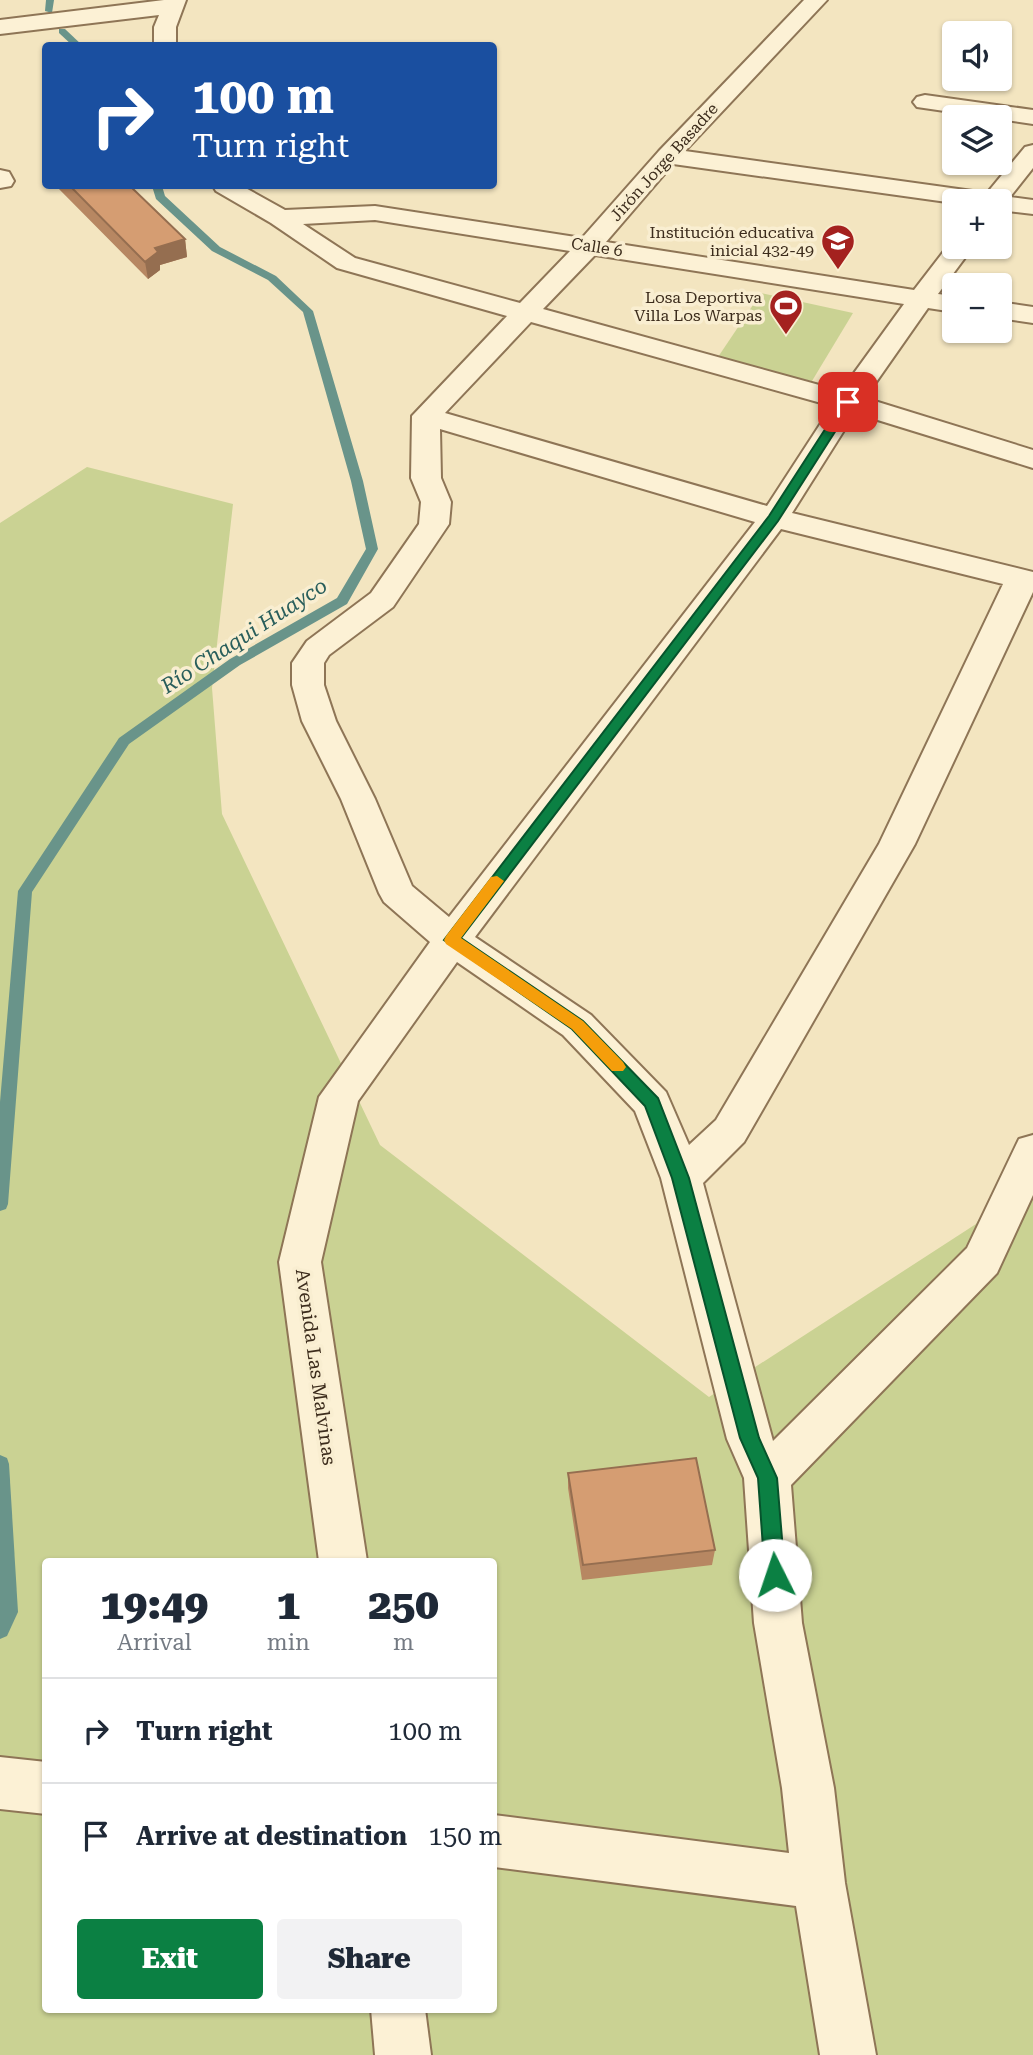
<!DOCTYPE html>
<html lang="en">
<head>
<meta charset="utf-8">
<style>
  :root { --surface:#fff; --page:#f2f2f3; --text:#1f2937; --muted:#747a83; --line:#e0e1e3; --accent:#0b8043 }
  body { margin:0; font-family:"Roboto Serif",serif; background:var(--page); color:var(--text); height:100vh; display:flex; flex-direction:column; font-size:26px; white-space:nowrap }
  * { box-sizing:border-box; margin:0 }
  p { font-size:23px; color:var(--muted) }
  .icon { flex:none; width:38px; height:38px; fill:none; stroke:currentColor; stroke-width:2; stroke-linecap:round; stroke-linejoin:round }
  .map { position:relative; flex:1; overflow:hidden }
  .details { position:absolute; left:42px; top:1558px; width:455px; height:455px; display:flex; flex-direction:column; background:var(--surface); border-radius:7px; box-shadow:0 2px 5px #0004 }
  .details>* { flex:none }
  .banner { position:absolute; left:42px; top:42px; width:455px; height:147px; border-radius:7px; box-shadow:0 2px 5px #0004; background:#1a4fa0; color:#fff; overflow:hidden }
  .controls { position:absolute; left:942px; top:21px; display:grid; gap:14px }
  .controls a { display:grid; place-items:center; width:70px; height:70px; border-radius:7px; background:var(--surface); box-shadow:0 2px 5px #0004; font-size:35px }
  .pin { position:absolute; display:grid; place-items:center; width:60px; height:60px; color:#fff; margin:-30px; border-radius:14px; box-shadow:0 4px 10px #0006 }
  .me { position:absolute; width:77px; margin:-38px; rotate:356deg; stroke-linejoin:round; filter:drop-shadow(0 0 5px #0008) }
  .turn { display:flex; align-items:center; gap:24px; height:147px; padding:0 35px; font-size:32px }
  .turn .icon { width:91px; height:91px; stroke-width:2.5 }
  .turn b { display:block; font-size:49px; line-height:60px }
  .eta { display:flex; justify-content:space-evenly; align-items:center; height:119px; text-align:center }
  .eta b { font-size:42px; font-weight:800; line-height:49px }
  .button { display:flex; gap:14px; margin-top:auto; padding:14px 35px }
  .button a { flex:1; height:80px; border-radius:7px; background:var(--accent); color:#fff; font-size:28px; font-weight:800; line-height:80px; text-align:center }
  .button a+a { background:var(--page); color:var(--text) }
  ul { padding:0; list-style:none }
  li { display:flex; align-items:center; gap:21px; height:105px; padding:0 35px; border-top:2px solid var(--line) }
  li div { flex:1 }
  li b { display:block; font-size:26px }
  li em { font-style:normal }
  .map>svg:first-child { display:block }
  .green { fill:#cad293; fill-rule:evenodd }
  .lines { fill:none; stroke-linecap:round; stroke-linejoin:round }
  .stream { fill:#69948a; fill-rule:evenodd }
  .minor-casing { stroke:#8e7556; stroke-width:4 }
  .minor { fill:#fcf1d5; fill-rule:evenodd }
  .wall { fill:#b78762 }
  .shaded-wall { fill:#956e50 }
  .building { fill:#d59d72; stroke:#956e50; stroke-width:2 }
  .route { fill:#0b8043; stroke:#07532c; stroke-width:2 }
  .slow { fill:#f59e0b }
  .labels { text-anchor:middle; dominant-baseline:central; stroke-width:7; stroke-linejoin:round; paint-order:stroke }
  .far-street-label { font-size:16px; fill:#3c2c1c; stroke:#f9eed1 }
  .far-poi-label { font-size:16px; fill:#3c2c1c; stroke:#f9eed1; text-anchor:end }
  .street-label { font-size:19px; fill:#3c2c1c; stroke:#f9eed1 }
  .water-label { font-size:21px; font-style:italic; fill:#295e5b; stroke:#f9eed1 }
</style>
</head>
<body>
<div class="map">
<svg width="1033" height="2055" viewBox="0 0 1033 2055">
  <rect width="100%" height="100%" fill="#f3e5c0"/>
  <g class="green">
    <polygon points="761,293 853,313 812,381 716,360"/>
    <path d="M87,467L233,504L212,688L222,814L380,1145L709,1397L976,1224L1033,1132V2055H0V523ZM46,1561H494V2009H46Z"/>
  </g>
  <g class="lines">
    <g class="stream">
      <polygon points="46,0 54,0 52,13 45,11"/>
      <polygon points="59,29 65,29 83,46 73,46 59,33"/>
      <polygon points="152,186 162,186 165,196 220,247 276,276 313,311 363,481 378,549 347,604 240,665 129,744 32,892 8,1204 6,1209 0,1211 0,1102 18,891 119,738 230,659 337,598 366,549 351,481 303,312 268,280 212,251 156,199"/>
      <polygon points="0,1455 7,1458 9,1464 18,1612 7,1636 0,1639"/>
    </g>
    <g class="minor-casing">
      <g id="minor">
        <polygon points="164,0 186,0 176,27 176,46 154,46 154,27 159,15 0,34 0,20"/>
        <path d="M804,0H827L685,151L987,193L1025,147L1033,145V168L1010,197L1033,200V214L999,210V201H954V203L673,164L606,242L914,290L951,242L954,241V247H973L938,294L954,296V312L928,308L865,398L1033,450V468L855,413L792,513L1033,572V592L915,844L744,1142L703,1183L773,1441L967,1248L1019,1139L1033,1135V1195L997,1273L791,1485L802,1623L834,1788L845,1883L876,2055H820L796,1906L494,1867V1815L789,1853L782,1788L754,1623L744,1478L727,1439L661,1178L635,1111L563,1035L457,962L358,1101L321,1262L367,1561H319L279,1262L319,1097L430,942L384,902L379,893L341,799L302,721L292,685V663L307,641L371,593L419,524L421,502L411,478L412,416L507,316L337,268L271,223L216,191L213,186H242L285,210L375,206L582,238L659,151ZM375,220L570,251L520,303L355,258L303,224ZM595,255L904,304L841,391L543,309ZM531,322L832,406L767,506L445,413ZM440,429L755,522L449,917L412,886L375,799L336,721L324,685V663L329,655L393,607L449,524L451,502L441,478ZM781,529L1003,584L879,844L716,1120L689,1145L666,1092L591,1015L475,937Z"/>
        <polygon points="925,95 1033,110 1033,124 917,107 913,102 917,97"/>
        <polygon points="0,170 9,172 14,181 11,186 0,188"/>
        <polygon points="999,302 1033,307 1033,323 999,318"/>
        <polygon points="0,1757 46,1762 46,1814 0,1809"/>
        <polygon points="371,2009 425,2009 431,2055 375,2055"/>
      </g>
    </g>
    <use href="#minor" class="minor"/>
  </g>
  <g class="wall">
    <polygon points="56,186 118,186 185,239 187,257 160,265 160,270 148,279"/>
    <polygon points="568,1473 715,1550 712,1565 582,1580 568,1488"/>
  </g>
  <polygon class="shaded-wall" points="185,239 187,257 160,265 160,270 148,279 145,262 155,248"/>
  <g class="building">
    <polygon points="70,186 130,186 185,239 155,248 158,252 145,262"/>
    <polygon points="696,1458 715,1550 583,1565 568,1473"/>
  </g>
  <polygon class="route" points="844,400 854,402 778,521 461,938 583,1021 658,1098 689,1178 759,1438 777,1478 785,1575 782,1582 775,1584 768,1582 765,1575 758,1478 740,1438 672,1178 645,1106 572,1029 444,940 769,516"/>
  <polygon class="slow" points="497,876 504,881 461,938 583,1021 623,1062 626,1067 623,1071 612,1071 572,1029 446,944 444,940 446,936 491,877"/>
  <defs>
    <g id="school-pin" transform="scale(1.75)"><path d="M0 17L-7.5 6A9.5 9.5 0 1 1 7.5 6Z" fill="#a4211f" stroke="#f9eed1"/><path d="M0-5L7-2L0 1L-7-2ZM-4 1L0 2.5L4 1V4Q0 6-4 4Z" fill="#fff"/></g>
    <g id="stadium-pin" transform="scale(1.75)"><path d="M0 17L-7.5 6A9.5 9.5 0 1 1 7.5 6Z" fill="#a4211f" stroke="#f9eed1"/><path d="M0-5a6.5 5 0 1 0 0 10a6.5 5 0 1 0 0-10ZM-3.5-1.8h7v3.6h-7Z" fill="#fff"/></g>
  </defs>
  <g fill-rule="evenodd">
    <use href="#school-pin" x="838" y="241"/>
    <use href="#stadium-pin" x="786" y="306"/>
  </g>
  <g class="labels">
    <g class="far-street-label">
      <text transform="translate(664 162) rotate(-48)">Jirón Jorge Basadre</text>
      <text transform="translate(597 247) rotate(9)">Calle 6</text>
    </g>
    <g class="far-poi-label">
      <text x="814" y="232">Institución educativa<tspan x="814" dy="18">inicial 432-49</tspan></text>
      <text x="762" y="297">Losa Deportiva<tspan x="762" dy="18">Villa Los Warpas</tspan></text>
    </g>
    <g class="street-label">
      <text transform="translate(316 1367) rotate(82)">Avenida Las Malvinas</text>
    </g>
    <g class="water-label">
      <text transform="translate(244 636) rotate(-33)">Río Chaqui Huayco</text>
    </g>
  </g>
</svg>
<div class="controls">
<a><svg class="icon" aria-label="sound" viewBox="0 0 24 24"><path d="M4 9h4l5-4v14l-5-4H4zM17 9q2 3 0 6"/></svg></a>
<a><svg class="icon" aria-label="layers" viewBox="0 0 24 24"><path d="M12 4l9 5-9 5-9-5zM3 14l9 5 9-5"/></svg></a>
<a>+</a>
<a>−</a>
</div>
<div class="pin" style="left:848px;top:402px;background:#d93025"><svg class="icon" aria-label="arrive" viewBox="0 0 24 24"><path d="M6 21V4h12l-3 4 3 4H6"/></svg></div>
<svg class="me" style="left:775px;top:1575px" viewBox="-20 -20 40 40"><circle r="19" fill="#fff"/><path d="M0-13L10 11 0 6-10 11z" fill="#0b8043"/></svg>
<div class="banner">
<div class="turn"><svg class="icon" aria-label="right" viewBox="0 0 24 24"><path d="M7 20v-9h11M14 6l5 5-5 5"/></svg><div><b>100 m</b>Turn right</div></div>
</div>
<section class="details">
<div class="eta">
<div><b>19:49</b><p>Arrival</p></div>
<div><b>1</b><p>min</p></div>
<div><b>250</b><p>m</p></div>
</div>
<ul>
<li><svg class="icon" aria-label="right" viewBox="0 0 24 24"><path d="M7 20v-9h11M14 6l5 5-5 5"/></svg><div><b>Turn right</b></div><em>100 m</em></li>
<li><svg class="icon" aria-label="arrive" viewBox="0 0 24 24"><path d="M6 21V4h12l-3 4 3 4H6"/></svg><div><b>Arrive at destination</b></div><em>150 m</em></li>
</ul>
<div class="button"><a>Exit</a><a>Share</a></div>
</section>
</div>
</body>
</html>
